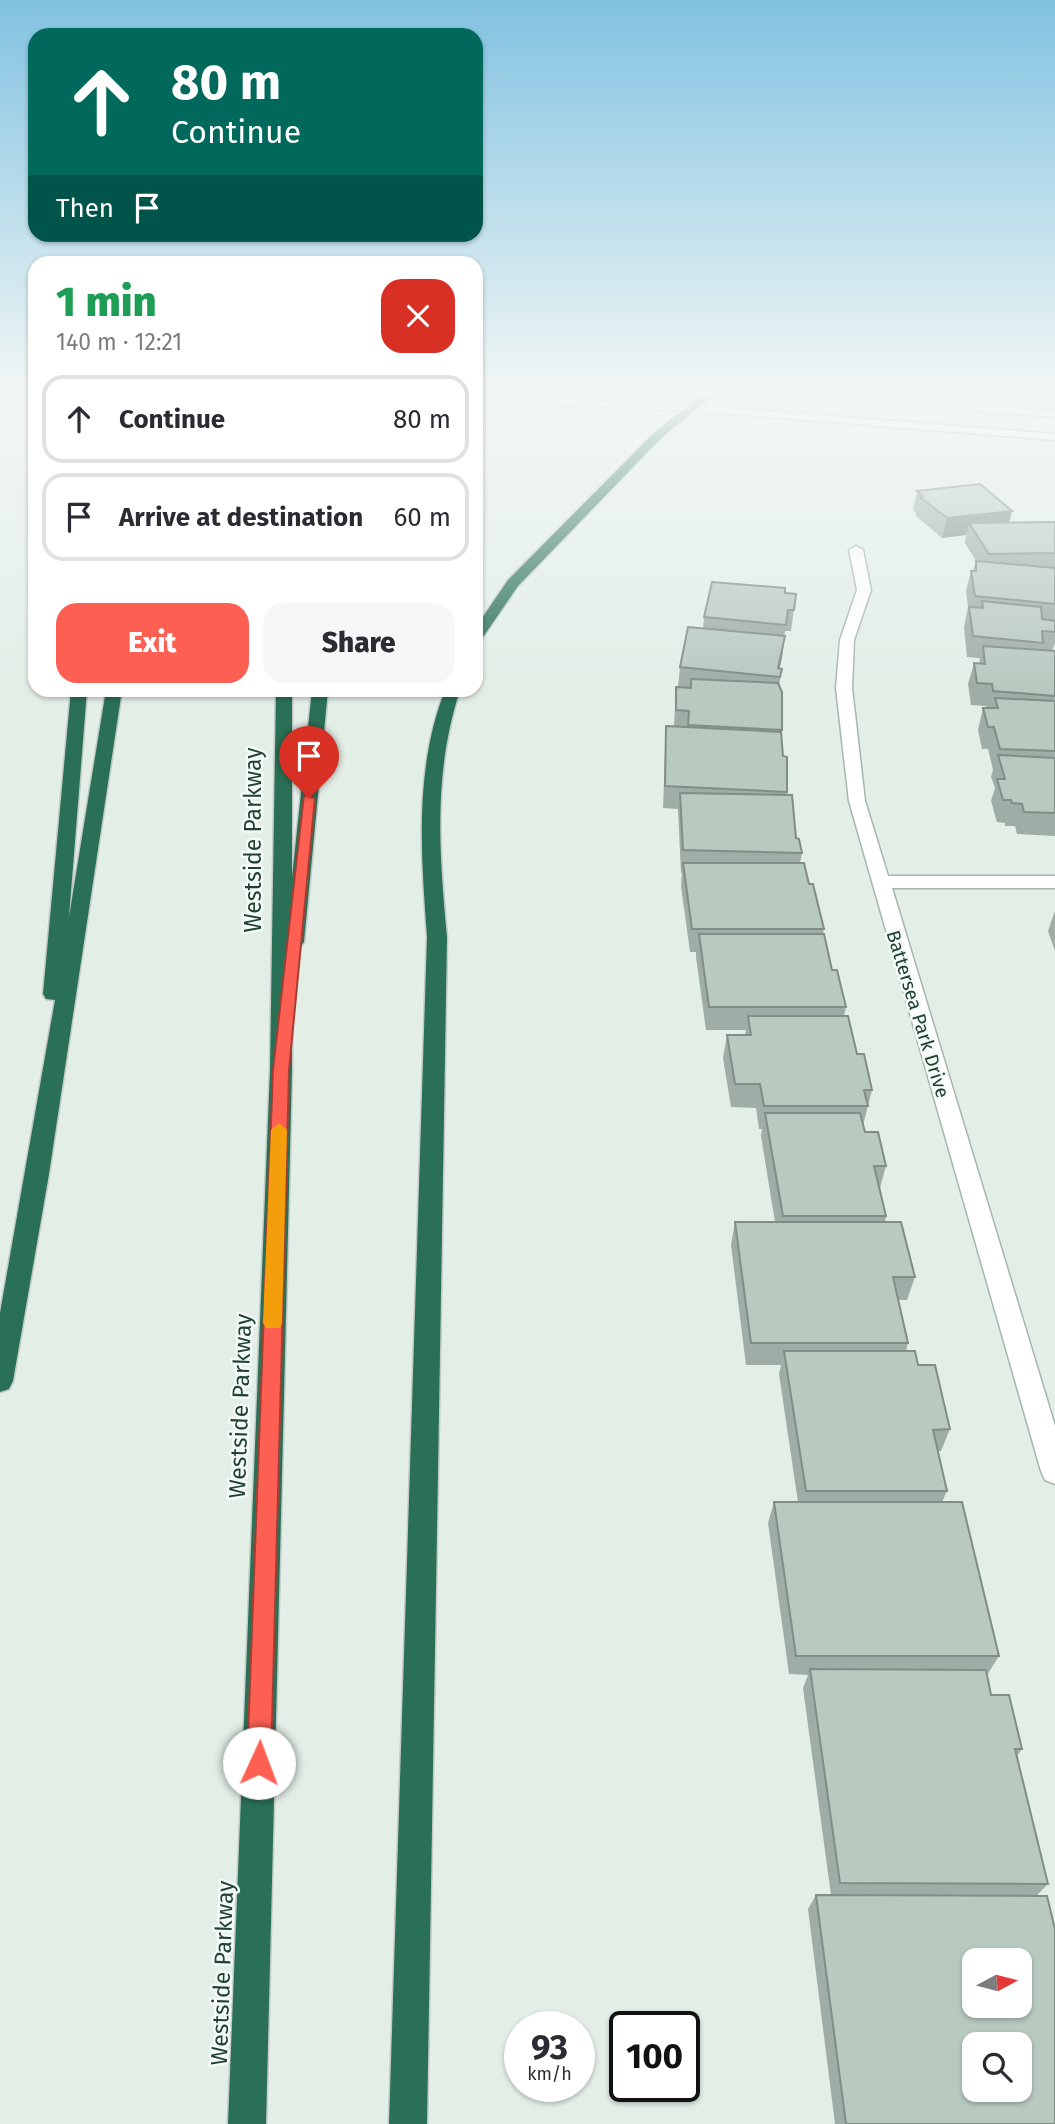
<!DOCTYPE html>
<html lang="en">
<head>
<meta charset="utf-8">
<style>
  :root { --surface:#fff; --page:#f7f7f7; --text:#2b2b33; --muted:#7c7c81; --line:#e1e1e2; --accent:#fd6052 }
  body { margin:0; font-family:"Fira Sans",sans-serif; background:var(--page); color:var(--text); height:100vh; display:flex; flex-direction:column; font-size:26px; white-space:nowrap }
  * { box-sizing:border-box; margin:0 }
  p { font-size:23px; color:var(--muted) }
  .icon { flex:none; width:38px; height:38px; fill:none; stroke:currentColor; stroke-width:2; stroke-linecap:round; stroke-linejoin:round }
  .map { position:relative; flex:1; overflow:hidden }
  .panel { position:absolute; left:28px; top:256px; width:455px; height:441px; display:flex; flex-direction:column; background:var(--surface); border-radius:21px; box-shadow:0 2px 5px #0004 }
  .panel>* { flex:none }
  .guide { position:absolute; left:28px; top:28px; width:455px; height:214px; border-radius:21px; box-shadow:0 2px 5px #0004; background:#00695c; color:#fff; overflow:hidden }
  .needle { width:46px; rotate:83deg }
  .controls { position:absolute; left:962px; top:1948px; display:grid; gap:14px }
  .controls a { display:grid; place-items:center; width:70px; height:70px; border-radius:14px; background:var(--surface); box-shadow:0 2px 5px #0004; font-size:35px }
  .speed { position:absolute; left:504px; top:2011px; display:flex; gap:14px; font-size:35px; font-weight:700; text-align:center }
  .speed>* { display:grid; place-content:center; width:91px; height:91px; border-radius:50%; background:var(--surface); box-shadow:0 2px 5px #0004; line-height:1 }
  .speed small { font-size:18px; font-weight:400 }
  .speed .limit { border:4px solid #111; border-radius:10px; background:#fff; color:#111 }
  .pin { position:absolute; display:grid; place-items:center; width:60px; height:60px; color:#fff; margin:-72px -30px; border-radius:50% 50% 50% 0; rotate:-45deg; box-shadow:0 0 7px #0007 }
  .pin .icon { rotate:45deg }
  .me { position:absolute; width:77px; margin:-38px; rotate:2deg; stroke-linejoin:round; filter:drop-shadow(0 0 5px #0008) }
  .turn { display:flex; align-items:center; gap:24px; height:147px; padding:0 28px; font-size:32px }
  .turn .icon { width:91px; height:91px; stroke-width:2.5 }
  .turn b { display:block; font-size:49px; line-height:60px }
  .then { display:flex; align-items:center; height:66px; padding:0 28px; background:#0003; gap:14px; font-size:26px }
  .round { display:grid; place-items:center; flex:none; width:74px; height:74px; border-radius:21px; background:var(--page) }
  .summary { display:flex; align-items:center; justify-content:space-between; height:119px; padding:0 28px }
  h1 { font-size:42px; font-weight:800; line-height:52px; color:#1e9e55 }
  .primary-button { display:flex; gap:14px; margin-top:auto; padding:14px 28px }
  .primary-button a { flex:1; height:80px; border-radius:21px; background:var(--accent); color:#fff; font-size:28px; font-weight:800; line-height:80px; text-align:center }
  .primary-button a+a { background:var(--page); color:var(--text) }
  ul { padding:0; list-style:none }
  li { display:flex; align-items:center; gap:21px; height:88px; margin:0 14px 10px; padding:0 14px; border:4px solid var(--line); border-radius:21px }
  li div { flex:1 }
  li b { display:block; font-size:26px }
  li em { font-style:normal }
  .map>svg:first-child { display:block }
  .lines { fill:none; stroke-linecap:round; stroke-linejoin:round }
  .street-casing { stroke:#a5b7ad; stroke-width:3 }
  .secondary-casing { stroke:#a3beb0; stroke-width:3 }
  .highway-casing { stroke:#c1cac6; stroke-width:3 }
  .street { fill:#fff; fill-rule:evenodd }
  .secondary { fill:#fff; fill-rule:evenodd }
  .highway { fill:#2a7056; fill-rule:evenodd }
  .wall { fill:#9eada5 }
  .shaded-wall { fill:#818d86 }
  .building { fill:#b8c9c0; stroke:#818d86; stroke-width:2; fill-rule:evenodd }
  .route { fill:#fd6052; stroke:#a43e35; stroke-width:2 }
  .slow { fill:#f59e0b }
  .labels { text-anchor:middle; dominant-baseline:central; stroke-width:5; stroke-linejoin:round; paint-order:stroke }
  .street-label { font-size:19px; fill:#214133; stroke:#f4faf6 }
  .near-street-label { font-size:23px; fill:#214133; stroke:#f4faf6 }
</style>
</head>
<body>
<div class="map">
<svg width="1055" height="2124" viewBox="0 0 1055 2124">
  <rect width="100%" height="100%" fill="#e3eee7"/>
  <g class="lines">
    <g class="street-casing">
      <polygon id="street" points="856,546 863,550 871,590 854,640 852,688 865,801 888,876 1055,876 1055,888 892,888 1055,1426 1055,1484 1045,1480 1041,1471 849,801 836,688 840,640 857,590 849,550"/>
    </g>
    <g class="secondary-casing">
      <g id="secondary">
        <polygon points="755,391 799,391 1055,411 1055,417 760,394"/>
        <rect x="0" y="392" width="35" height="6"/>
        <polygon points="476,396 693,405 1055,434 1055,440 693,411 476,402"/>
      </g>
    </g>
    <g class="highway-casing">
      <g id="highway">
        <polygon points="708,391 719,391 663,436 518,586 481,640 476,641 476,627 508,580 655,432"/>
        <polygon points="71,690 87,690 69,917 106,690 122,690 49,1174 13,1381 9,1389 0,1392 0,1313 55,1000 46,999 43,994"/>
        <polygon points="276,690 292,690 292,877 312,690 328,690 304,942 301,946 292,948 292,1070 266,2124 228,2124 270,1070"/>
        <path d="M445,690H460C433,773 439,852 447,937L427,2124H389L427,937C421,853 414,770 445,690Z"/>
      </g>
    </g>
    <use href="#street" class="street"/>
    <use href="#secondary" class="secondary"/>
    <use href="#highway" class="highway"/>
  </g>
  <g class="wall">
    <polygon points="917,491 1012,511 1009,522 1055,522 1055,643 1052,651 1055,652 1055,836 1017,834 1015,826 1005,826 1005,823 997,822 991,801 995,788 991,777 993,770 988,749 982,749 978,730 983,708 986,708 986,706 971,705 968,684 974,663 979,663 980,658 967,657 964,627 968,607 966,591 971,571 973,571 976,561 965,543 966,535 942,538 916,516 916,513 913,510"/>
    <polygon points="785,593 796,594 791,631 785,631 782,657 779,669 782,669 779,686 782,730 781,735 787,792 787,795 796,838 802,853 800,863 809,884 824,929 823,934 832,970 846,1007 844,1016 857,1054 872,1090 863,1125 865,1132 886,1166 880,1188 886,1216 885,1222 915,1277 907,1300 898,1300 908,1343 906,1351 918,1365 950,1429 941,1451 938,1451 947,1491 942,1502 999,1656 987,1675 991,1695 1022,1749 1017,1756 1048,1884 1036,1896 1055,2124 835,2124 808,1909 816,1895 831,1895 803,1688 808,1675 789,1674 768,1523 774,1502 798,1502 779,1374 781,1365 746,1365 731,1245 735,1222 775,1222 761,1136 762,1129 759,1129 756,1108 731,1107 723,1058 727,1035 745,1035 746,1030 706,1030 696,957 696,952 690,952 681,886 682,873 681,873 678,809 663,808 666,726 674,727 676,687 678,687 680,667 703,628 704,617"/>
    <polygon points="1055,911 1055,951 1048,931"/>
  </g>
  <g class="shaded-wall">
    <polygon points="1012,511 1007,530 969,523 966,535 942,538 947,518"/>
    <polygon points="785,636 782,657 778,676 778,668"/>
  </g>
  <g class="building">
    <polygon points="980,484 1012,511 947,518 920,497 923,496 917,491"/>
    <polygon points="1055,522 1055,553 989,554 969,523"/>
    <polygon points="976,561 1055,568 1055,604 975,596 971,571 976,571"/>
    <polygon points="712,582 785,588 785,593 796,594 794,610 788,610 786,625 704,617"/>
    <polygon points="982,601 1041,607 1042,619 1055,621 1055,632 1042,631 1043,643 973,636 969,607 983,608"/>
    <polygon points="688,627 785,636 778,668 782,669 780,677 680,667"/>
    <polygon points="983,646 1055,651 1055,696 993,691 992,684 977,683 974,663 985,664"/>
    <polygon points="691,679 778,683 782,692 782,730 688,725 689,711 676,710 676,687 691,688"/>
    <polygon points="995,698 1055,701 1055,751 1000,749 994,727 988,727 983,708 998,708"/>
    <polygon points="666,726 781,732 783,756 787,757 787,792 665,786"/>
    <polygon points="998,755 1055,758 1055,813 1024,812 1022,804 1012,803 1011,800 1003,800 997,779 1005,779"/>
    <polygon points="680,793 792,795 796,838 799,839 802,853 683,850"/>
    <polygon points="683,863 804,863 809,884 813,884 824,929 692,929"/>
    <polygon points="699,934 824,934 832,970 837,970 846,1007 709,1007"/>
    <polygon points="748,1016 848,1016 857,1054 864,1054 872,1090 864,1090 868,1106 764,1106 760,1084 735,1084 727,1035 751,1035"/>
    <polygon points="765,1113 860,1113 865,1132 878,1132 886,1166 874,1166 886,1216 783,1216"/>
    <polygon points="735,1222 901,1222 915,1277 893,1277 908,1343 751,1343"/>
    <polygon points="784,1351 915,1351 918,1365 935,1365 950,1429 933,1430 947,1491 806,1491"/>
    <polygon points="774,1502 962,1502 999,1656 796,1656"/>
    <polygon points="810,1669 986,1670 991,1695 1009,1695 1022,1749 1015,1749 1048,1884 840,1883"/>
    <path d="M816,1895L1047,1896L1055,1929V2124H846ZM975,1960H1020V2006H975ZM975,2044H1020V2090H975Z"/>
  </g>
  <linearGradient id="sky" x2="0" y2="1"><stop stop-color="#81c2e1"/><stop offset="0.57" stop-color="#f2f7f4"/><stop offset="1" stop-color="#f2f7f4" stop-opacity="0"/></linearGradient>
  <rect width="1055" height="688" fill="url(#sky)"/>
  <polygon class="route" points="304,795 315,798 289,1070 271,1763 267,1772 259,1775 250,1772 247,1763 273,1070"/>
  <polygon class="slow" points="279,1123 287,1130 282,1323 280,1328 266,1328 263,1323 271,1130"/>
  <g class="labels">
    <g class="street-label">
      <text transform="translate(918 1014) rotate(73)">Battersea Park Drive</text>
    </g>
    <g class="near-street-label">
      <text transform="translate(253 840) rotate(-90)">Westside Parkway</text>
      <text transform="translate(240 1406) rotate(-88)">Westside Parkway</text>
      <text transform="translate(222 1973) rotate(-88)">Westside Parkway</text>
    </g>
  </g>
</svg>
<div class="controls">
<a><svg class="needle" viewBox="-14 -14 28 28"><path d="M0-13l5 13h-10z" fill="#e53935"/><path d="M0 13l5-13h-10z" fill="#7c7c81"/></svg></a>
<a><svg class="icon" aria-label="search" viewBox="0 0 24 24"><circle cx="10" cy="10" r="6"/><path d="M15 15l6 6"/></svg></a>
</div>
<div class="speed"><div>93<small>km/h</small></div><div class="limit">100</div></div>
<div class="pin" style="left:309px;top:798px;background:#d93025"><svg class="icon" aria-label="arrive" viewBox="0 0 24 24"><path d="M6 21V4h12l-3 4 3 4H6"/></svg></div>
<svg class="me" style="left:259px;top:1763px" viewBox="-20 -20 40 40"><circle r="19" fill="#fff"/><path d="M0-13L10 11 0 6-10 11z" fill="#fd6052"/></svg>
<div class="guide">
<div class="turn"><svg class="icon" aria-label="ahead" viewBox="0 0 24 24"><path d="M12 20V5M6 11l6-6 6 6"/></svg><div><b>80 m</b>Continue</div></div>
<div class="then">Then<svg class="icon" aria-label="arrive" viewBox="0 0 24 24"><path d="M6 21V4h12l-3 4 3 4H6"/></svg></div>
</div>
<section class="panel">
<div class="summary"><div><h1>1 min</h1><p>140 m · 12:21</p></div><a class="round" style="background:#d93025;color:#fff"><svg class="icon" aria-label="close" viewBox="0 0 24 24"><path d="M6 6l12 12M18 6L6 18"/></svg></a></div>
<ul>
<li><svg class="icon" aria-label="ahead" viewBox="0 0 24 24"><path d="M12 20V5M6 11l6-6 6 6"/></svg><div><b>Continue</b></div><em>80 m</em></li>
<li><svg class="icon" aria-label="arrive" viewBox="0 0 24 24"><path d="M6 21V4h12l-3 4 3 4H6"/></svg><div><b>Arrive at destination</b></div><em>60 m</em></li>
</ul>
<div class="primary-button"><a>Exit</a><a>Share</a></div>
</section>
</div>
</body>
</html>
